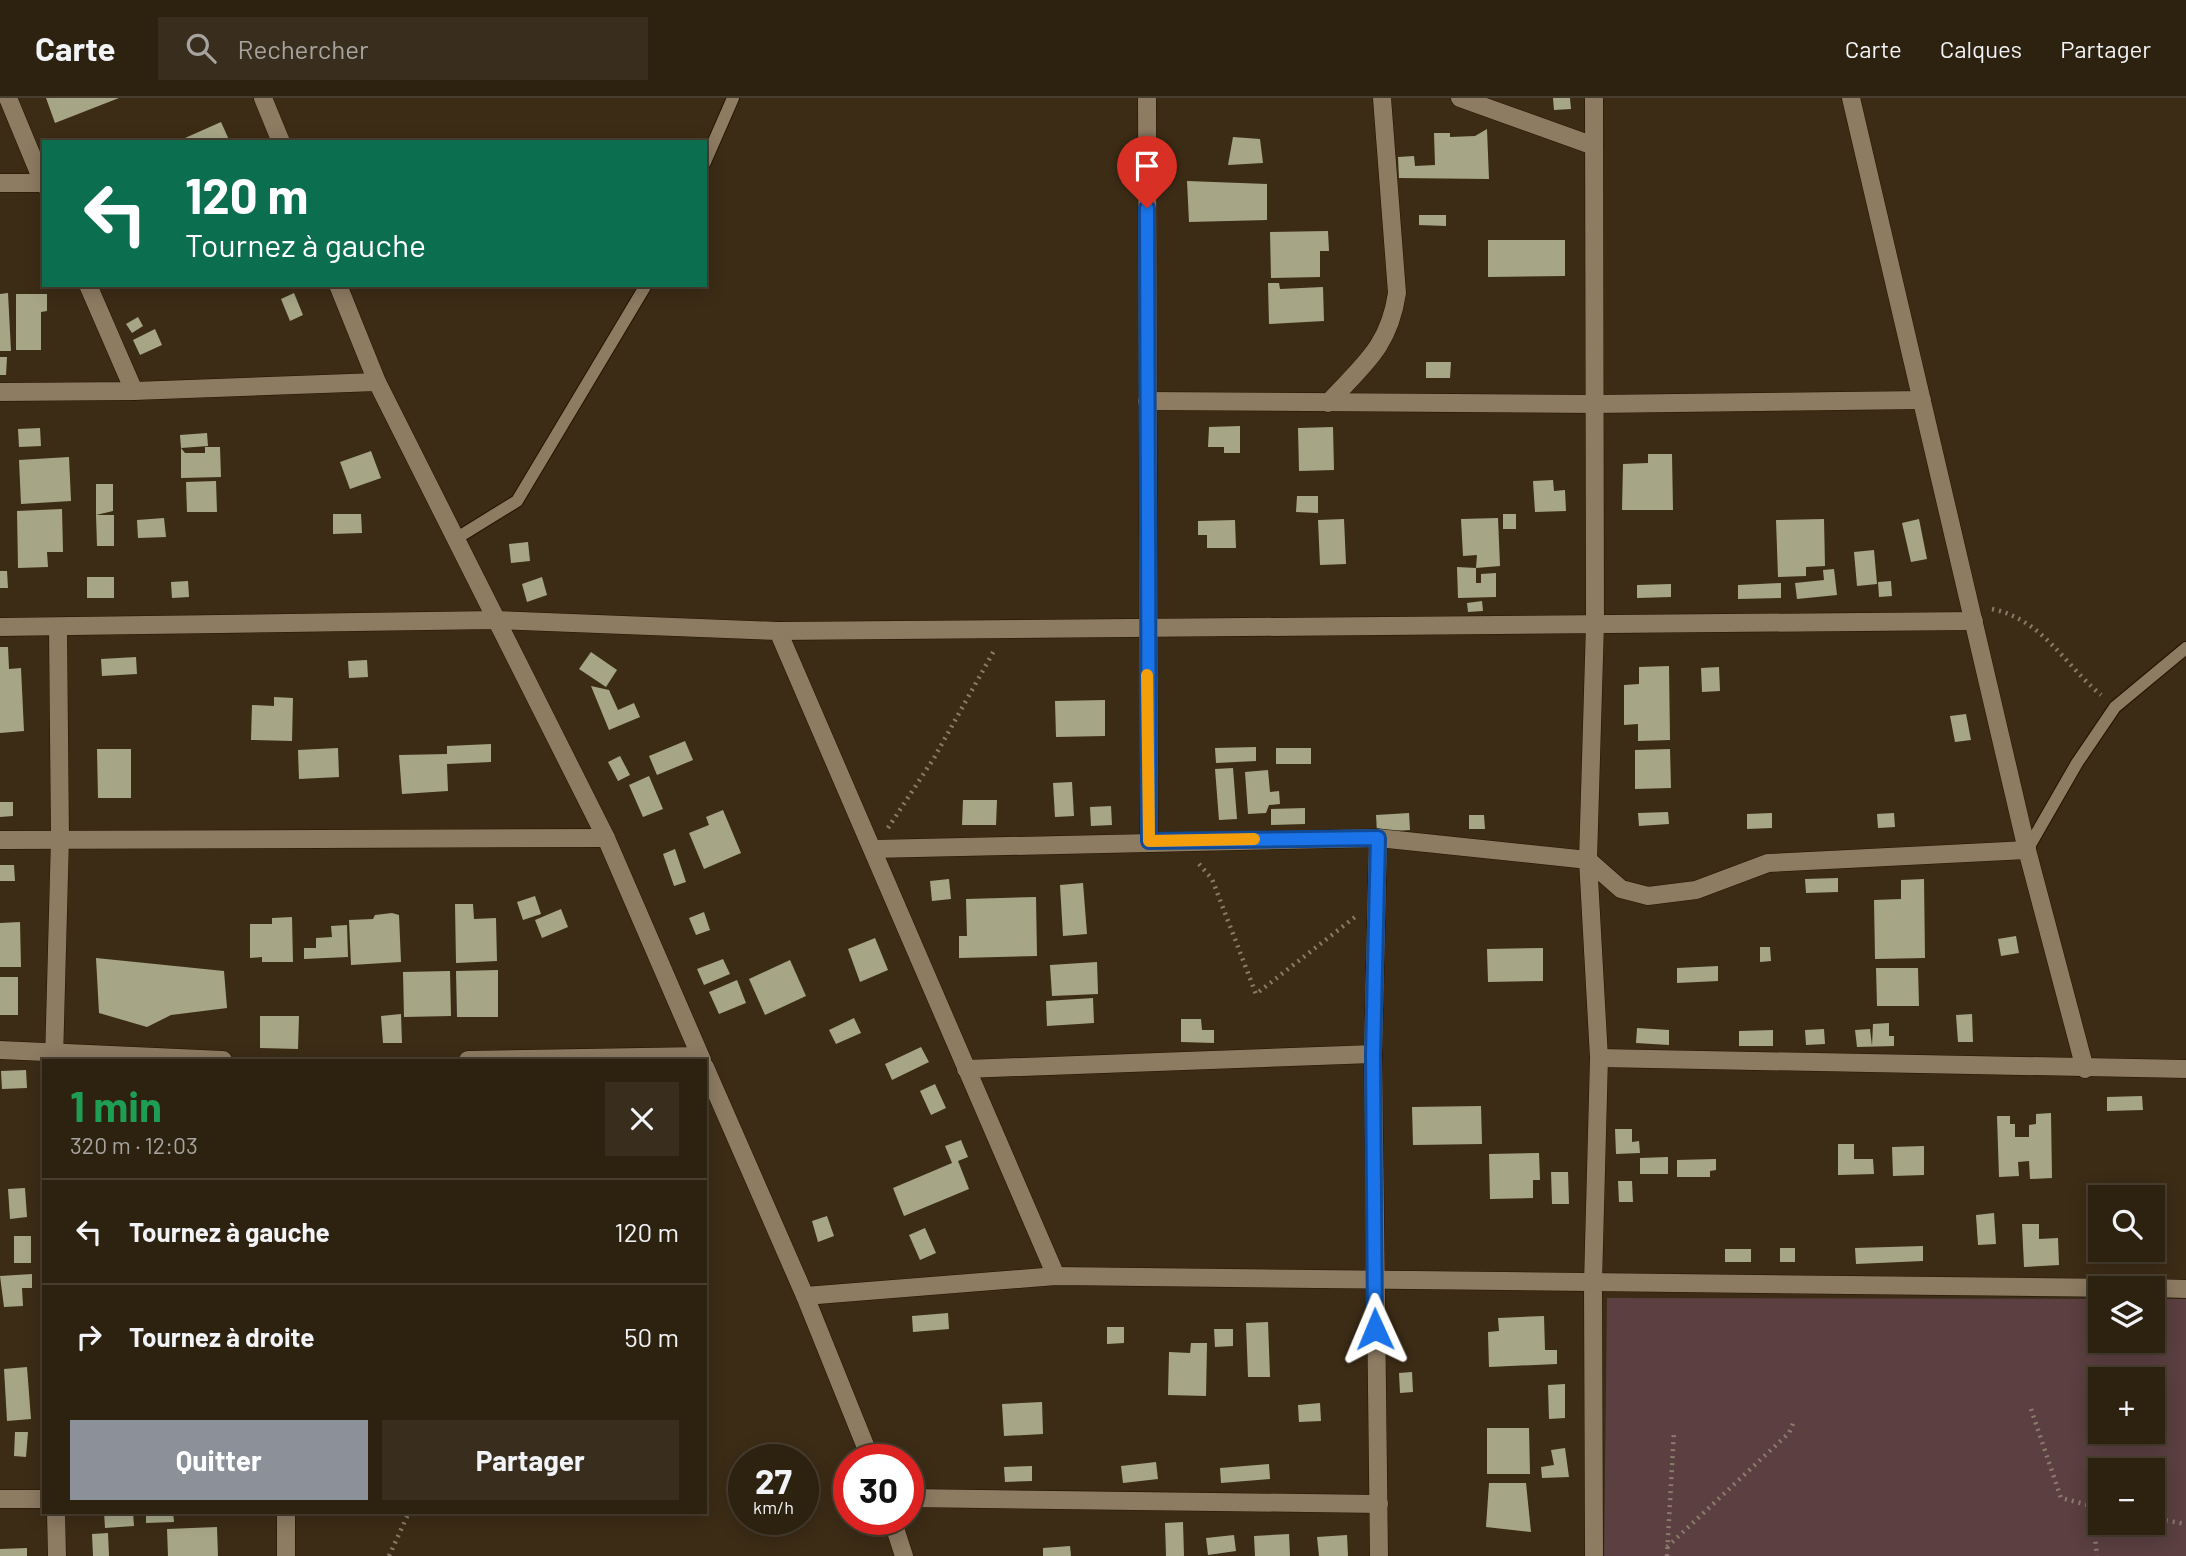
<!DOCTYPE html>
<html lang="fr">
<head>
<meta charset="utf-8">
<style>
  :root { --surface:#2d2110; --page:#392e1e; --text:#f1f3f6; --muted:#a7a39f; --line:#483e30; --accent:#8c9099 }
  body { margin:0; font-family:Barlow,sans-serif; background:var(--page); color:var(--text); height:100vh; display:flex; flex-direction:column; font-size:26px; white-space:nowrap }
  * { box-sizing:border-box; margin:0 }
  p { font-size:23px; color:var(--muted) }
  .icon { flex:none; width:38px; height:38px; fill:none; stroke:currentColor; stroke-width:2; stroke-linecap:round; stroke-linejoin:round }
  .map { position:relative; flex:1; overflow:hidden }
  .details { position:absolute; left:42px; top:961px; width:665px; height:455px; display:flex; flex-direction:column; background:var(--surface); border-radius:0px; box-shadow:0 4px 18px #0003,0 0 0 2px var(--line) }
  .details>* { flex:none }
  .banner { position:absolute; left:42px; top:42px; width:665px; height:147px; border-radius:0px; box-shadow:0 4px 18px #0003,0 0 0 2px var(--line); background:#0b6e4f; color:#fff; overflow:hidden }
  .tools { position:absolute; left:2088px; top:1087px; display:grid; gap:14px }
  .tools a { display:grid; place-items:center; width:77px; height:77px; border-radius:0px; background:var(--surface); box-shadow:0 4px 18px #0003,0 0 0 2px var(--line); font-size:35px }
  .speed { position:absolute; left:728px; top:1346px; display:flex; gap:14px; font-size:35px; font-weight:700; text-align:center }
  .speed>* { display:grid; place-content:center; width:91px; height:91px; border-radius:50%; background:var(--surface); box-shadow:0 4px 18px #0003,0 0 0 2px var(--line); line-height:1 }
  .speed small { font-size:18px; font-weight:400 }
  .speed .limit { border:10px solid #d22; background:#fff; color:#111 }
  .pin { position:absolute; display:grid; place-items:center; width:60px; height:60px; color:#fff; margin:-72px -30px; border-radius:50% 50% 50% 0; rotate:-45deg; box-shadow:0 0 7px #0007 }
  .pin .icon { rotate:45deg }
  .me { position:absolute; width:77px; margin:-38px; rotate:359deg; stroke-linejoin:round; filter:drop-shadow(0 0 5px #0008) }
  .turn { display:flex; align-items:center; gap:24px; height:147px; padding:0 28px; font-size:32px }
  .turn .icon { width:91px; height:91px; stroke-width:2.5 }
  .turn b { display:block; font-size:49px; line-height:60px }
  .round { display:grid; place-items:center; flex:none; width:74px; height:74px; border-radius:0px; background:var(--page) }
  .summary { display:flex; align-items:center; justify-content:space-between; height:119px; padding:0 28px }
  h1 { font-size:42px; font-weight:700; line-height:52px; color:#1e9e55 }
  .primary-button { display:flex; gap:14px; margin-top:auto; padding:14px 28px }
  .primary-button a { flex:1; height:80px; border-radius:0px; background:var(--accent); color:#fff; font-size:28px; font-weight:700; line-height:80px; text-align:center }
  .primary-button a+a { background:var(--page); color:var(--text) }
  ul { padding:0; list-style:none }
  li { display:flex; align-items:center; gap:21px; height:105px; padding:0 28px; border-top:2px solid var(--line) }
  li div { flex:1 }
  li b { display:block; font-size:26px }
  li em { font-style:normal }
  header { display:flex; align-items:center; gap:42px; box-sizing:border-box; height:98px; padding:0 35px; background:var(--surface); border-bottom:2px solid var(--line) }
  header strong { font-size:33px }
  nav { display:flex; gap:38px; margin-inline-start:auto; font-size:24px }
  .search { width:490px; height:63px; background:var(--page); display:flex; align-items:center; gap:18px; box-sizing:border-box; padding:0 24px; border-radius:0px; color:var(--muted); font-size:26px }
  .map>svg:first-child { display:block }
  .green { fill:#5b3f41; fill-rule:evenodd }
  .building { fill:#a6a687 }
  .lines { fill:none; stroke-linecap:round; stroke-linejoin:round }
  .lane-casing { stroke:#221401; stroke-width:14 }
  .street-casing { stroke:#221401; stroke-width:19 }
  .path { stroke:#8a7c6a; stroke-width:4.5; stroke-dasharray:2 5; stroke-linecap:butt }
  .lane { stroke:#8d7b62; stroke-width:12 }
  .street { stroke:#8d7b62; stroke-width:18 }
  .route-casing { stroke:#114b97; stroke-width:18 }
  .route { stroke:#1a73e8; stroke-width:12 }
  .slow { stroke:#f59e0b; stroke-width:12 }
</style>
</head>
<body>
<header>
<strong>Carte</strong>
<div class="search"><svg class="icon" aria-label="search" viewBox="0 0 24 24"><circle cx="10" cy="10" r="6"/><path d="M15 15l6 6"/></svg>Rechercher</div>
<nav><a>Carte</a><a>Calques</a><a>Partager</a></nav>
</header>
<div class="map">
<svg width="2186" height="1458" viewBox="0 0 2186 1458">
  <rect width="100%" height="100%" fill="#3c2c16"/>
  <path class="green" d="M1607,1200L2100,1201V1242H2152L2153,1201H2186V1458H1604ZM2100,1281H2152V1334H2100ZM2152,1372V1424H2100V1372Z"/>
  <g class="building">
    <polygon points="46,0 119,0 55,25"/>
    <polygon points="1553,0 1570,0 1571,11 1554,12"/>
    <polygon points="221,24 230,44 176,44"/>
    <polygon points="1487,31 1489,81 1399,80 1398,59 1414,58 1415,68 1435,67 1434,35 1450,35 1450,39 1475,38"/>
    <polygon points="1233,39 1260,41 1263,65 1228,67"/>
    <polygon points="1187,83 1267,86 1267,122 1189,124"/>
    <polygon points="1419,117 1446,117 1446,128 1419,127"/>
    <polygon points="1328,133 1329,153 1320,153 1320,179 1271,180 1270,134"/>
    <polygon points="1488,142 1565,142 1565,178 1488,179"/>
    <polygon points="1268,185 1279,185 1280,191 1323,189 1324,223 1269,226"/>
    <polygon points="8,195 11,253 0,253 0,196"/>
    <polygon points="294,195 303,217 290,223 281,201"/>
    <polygon points="16,196 47,196 47,213 41,214 41,252 16,252"/>
    <polygon points="138,219 143,228 132,235 126,226"/>
    <polygon points="155,231 162,247 140,257 133,242"/>
    <polygon points="0,259 7,259 6,277 0,277"/>
    <polygon points="1426,264 1451,264 1450,280 1426,280"/>
    <polygon points="1240,328 1240,355 1224,355 1224,349 1208,349 1209,329"/>
    <polygon points="1333,329 1334,372 1299,373 1298,330"/>
    <polygon points="40,330 41,348 19,349 18,331"/>
    <polygon points="207,335 208,348 181,350 180,337"/>
    <polygon points="205,349 220,349 221,379 181,380 181,350 185,355 205,355"/>
    <polygon points="371,353 381,380 350,391 340,364"/>
    <polygon points="1648,356 1672,356 1673,412 1622,412 1623,366 1648,365"/>
    <polygon points="69,359 71,403 21,406 19,362"/>
    <polygon points="1553,382 1554,393 1565,392 1566,413 1535,414 1533,383"/>
    <polygon points="216,383 217,414 187,414 186,384"/>
    <polygon points="96,386 113,386 113,413 96,417"/>
    <polygon points="1297,398 1318,398 1318,415 1296,414"/>
    <polygon points="62,411 63,454 47,454 48,469 18,470 17,413"/>
    <polygon points="333,416 361,416 362,435 333,436"/>
    <rect x="1503" y="416" width="13" height="15"/>
    <polygon points="96,417 114,417 114,448 97,448"/>
    <polygon points="164,420 166,439 138,440 137,422"/>
    <polygon points="1498,420 1500,468 1476,470 1477,457 1463,458 1461,421"/>
    <polygon points="1344,421 1346,466 1320,467 1318,422"/>
    <polygon points="1824,421 1825,468 1806,469 1806,478 1778,479 1776,422"/>
    <polygon points="1919,421 1927,461 1911,464 1902,425"/>
    <polygon points="1235,422 1236,450 1207,450 1207,437 1198,437 1198,423"/>
    <polygon points="528,444 530,463 511,465 509,446"/>
    <polygon points="1874,452 1877,486 1857,488 1854,454"/>
    <polygon points="1457,469 1476,470 1476,485 1481,485 1481,476 1496,475 1496,499 1458,500"/>
    <polygon points="1834,471 1837,497 1797,501 1795,485 1824,482 1823,472"/>
    <polygon points="0,473 7,473 8,490 0,490"/>
    <rect x="87" y="479" width="27" height="21"/>
    <polygon points="542,479 547,497 527,504 522,486"/>
    <polygon points="188,483 189,499 172,500 171,484"/>
    <polygon points="1891,483 1892,498 1879,499 1878,484"/>
    <polygon points="1781,485 1781,500 1738,501 1738,487"/>
    <polygon points="1671,486 1671,499 1637,500 1637,487"/>
    <polygon points="1482,503 1483,513 1468,514 1467,505"/>
    <polygon points="0,549 8,549 9,571 21,570 24,633 0,635"/>
    <polygon points="591,554 617,572 606,589 579,571"/>
    <polygon points="136,559 137,576 102,578 101,561"/>
    <polygon points="367,562 368,579 349,580 348,563"/>
    <polygon points="1669,568 1670,642 1638,643 1638,626 1624,627 1624,587 1639,586 1639,569"/>
    <polygon points="1719,569 1720,593 1702,594 1701,570"/>
    <polygon points="591,588 609,592 618,612 634,605 640,619 609,632"/>
    <polygon points="274,599 293,600 292,643 251,642 252,607 274,608"/>
    <polygon points="1105,602 1105,638 1056,639 1055,603"/>
    <polygon points="1966,616 1971,642 1955,644 1950,618"/>
    <polygon points="685,643 693,662 657,677 649,658"/>
    <polygon points="491,646 491,664 447,666 448,693 402,696 399,657 447,656 447,648"/>
    <polygon points="1256,649 1256,663 1216,665 1215,650"/>
    <polygon points="338,650 339,679 299,681 298,652"/>
    <rect x="1276" y="650" width="35" height="16"/>
    <polygon points="97,651 131,651 131,700 98,700"/>
    <polygon points="1670,651 1671,690 1635,691 1635,652"/>
    <polygon points="620,658 630,677 618,683 608,664"/>
    <polygon points="1233,670 1237,721 1219,722 1215,671"/>
    <polygon points="1268,672 1270,694 1279,693 1280,706 1269,707 1266,715 1248,716 1245,674"/>
    <polygon points="649,678 663,711 643,719 629,687"/>
    <polygon points="1072,684 1074,718 1055,719 1053,685"/>
    <polygon points="963,702 997,702 996,727 962,727"/>
    <polygon points="0,704 13,704 13,718 0,719"/>
    <polygon points="1111,708 1112,727 1091,728 1090,709"/>
    <polygon points="1305,710 1305,726 1271,727 1271,711"/>
    <polygon points="723,712 741,755 704,771 689,735 709,727 706,719"/>
    <polygon points="1668,714 1669,726 1639,728 1638,715"/>
    <polygon points="1409,715 1410,732 1377,734 1376,717"/>
    <polygon points="1772,715 1772,730 1747,731 1747,716"/>
    <polygon points="1894,715 1895,729 1878,730 1877,716"/>
    <polygon points="1469,717 1484,717 1485,731 1469,731"/>
    <polygon points="675,751 686,784 674,788 663,756"/>
    <polygon points="0,767 14,767 15,783 0,783"/>
    <polygon points="1838,780 1838,794 1806,795 1805,781"/>
    <polygon points="949,781 951,801 932,803 930,783"/>
    <polygon points="1924,781 1925,860 1875,861 1874,802 1901,801 1901,782"/>
    <polygon points="1083,785 1087,836 1063,838 1060,787"/>
    <polygon points="535,798 541,816 523,822 517,804"/>
    <polygon points="1036,799 1037,858 959,860 959,838 967,838 966,801"/>
    <polygon points="455,806 473,806 474,821 496,820 497,863 456,865"/>
    <polygon points="561,811 568,829 542,840 535,822"/>
    <polygon points="704,814 710,832 696,837 689,820"/>
    <polygon points="392,815 399,817 401,864 351,867 349,822 373,821 375,817"/>
    <polygon points="292,819 293,864 262,864 262,859 250,860 250,826 272,826 272,820"/>
    <polygon points="20,824 21,869 0,869 0,825"/>
    <polygon points="347,827 348,859 304,861 304,850 316,850 316,840 332,839 331,828"/>
    <polygon points="2016,838 2019,855 2001,858 1998,841"/>
    <polygon points="875,840 888,872 860,884 848,851"/>
    <polygon points="1760,849 1770,849 1771,863 1760,864"/>
    <polygon points="1543,850 1543,883 1488,884 1487,851"/>
    <polygon points="96,860 224,873 227,910 171,917 147,929 99,915"/>
    <polygon points="723,861 730,876 704,887 697,871"/>
    <polygon points="790,862 806,898 765,917 749,881"/>
    <polygon points="1097,864 1098,896 1052,898 1050,867"/>
    <polygon points="1718,868 1718,883 1677,885 1677,870"/>
    <polygon points="1876,870 1918,870 1919,908 1877,908"/>
    <polygon points="498,872 498,919 457,919 456,873"/>
    <polygon points="450,873 451,918 404,919 403,874"/>
    <rect x="0" y="879" width="18" height="38"/>
    <polygon points="737,882 746,905 719,916 709,894"/>
    <polygon points="1093,900 1094,925 1047,928 1046,903"/>
    <polygon points="401,916 402,945 383,945 381,918"/>
    <polygon points="1972,916 1973,944 1958,944 1956,917"/>
    <polygon points="260,918 299,918 298,951 260,950"/>
    <polygon points="854,920 861,935 836,946 829,932"/>
    <polygon points="1181,921 1201,921 1202,932 1214,932 1214,945 1181,944"/>
    <polygon points="1889,925 1889,938 1894,938 1894,948 1857,949 1855,932 1870,931 1872,948 1873,926"/>
    <polygon points="1637,930 1669,932 1669,947 1636,945"/>
    <polygon points="1824,931 1825,946 1806,947 1805,932"/>
    <polygon points="1773,932 1773,948 1739,948 1739,933"/>
    <polygon points="921,949 929,964 892,982 885,966"/>
    <polygon points="26,972 27,990 2,991 1,973"/>
    <polygon points="935,986 946,1010 931,1017 920,993"/>
    <polygon points="2142,998 2143,1012 2107,1013 2107,999"/>
    <polygon points="1481,1008 1482,1046 1413,1047 1412,1009"/>
    <polygon points="2051,1015 2052,1080 2030,1081 2029,1063 2018,1064 2019,1078 1999,1079 1997,1018 2010,1018 2010,1026 2015,1026 2015,1039 2029,1039 2029,1027 2036,1026 2036,1016"/>
    <polygon points="1615,1031 1632,1031 1632,1044 1639,1043 1640,1055 1616,1056"/>
    <polygon points="961,1042 968,1059 958,1063 969,1091 904,1118 893,1090 952,1065 945,1048"/>
    <polygon points="1838,1046 1854,1046 1854,1061 1873,1061 1874,1076 1838,1077"/>
    <polygon points="1924,1048 1924,1077 1893,1078 1892,1049"/>
    <polygon points="1539,1055 1540,1082 1533,1082 1533,1100 1490,1101 1489,1056"/>
    <polygon points="1668,1059 1668,1076 1640,1076 1640,1060"/>
    <polygon points="1716,1061 1716,1072 1710,1073 1710,1079 1677,1079 1677,1062"/>
    <polygon points="1551,1074 1568,1074 1569,1106 1552,1106"/>
    <polygon points="1618,1083 1632,1083 1633,1104 1619,1104"/>
    <polygon points="25,1090 27,1119 10,1121 8,1091"/>
    <polygon points="1994,1115 1996,1146 1978,1147 1976,1117"/>
    <polygon points="827,1118 834,1138 818,1144 812,1123"/>
    <polygon points="2022,1126 2039,1126 2039,1141 2058,1140 2059,1167 2024,1169"/>
    <polygon points="925,1130 936,1155 920,1162 909,1137"/>
    <rect x="14" y="1138" width="17" height="27"/>
    <polygon points="1923,1148 1923,1163 1856,1166 1855,1150"/>
    <rect x="1780" y="1150" width="15" height="14"/>
    <rect x="1725" y="1151" width="26" height="13"/>
    <polygon points="32,1176 32,1190 22,1190 23,1208 4,1209 0,1178"/>
    <polygon points="948,1215 949,1231 913,1234 912,1218"/>
    <polygon points="1544,1218 1545,1252 1557,1252 1557,1266 1489,1269 1488,1234 1499,1233 1498,1220"/>
    <polygon points="1268,1224 1270,1279 1248,1279 1246,1225"/>
    <polygon points="1107,1229 1124,1229 1124,1245 1107,1246"/>
    <polygon points="1214,1231 1233,1231 1233,1248 1215,1249"/>
    <polygon points="1191,1245 1207,1245 1206,1298 1168,1297 1169,1254 1190,1255"/>
    <polygon points="27,1269 31,1321 7,1323 4,1271"/>
    <polygon points="1412,1274 1413,1294 1400,1295 1399,1275"/>
    <polygon points="1565,1286 1565,1320 1549,1321 1548,1287"/>
    <polygon points="1042,1304 1043,1336 1004,1338 1002,1306"/>
    <polygon points="1320,1305 1321,1323 1299,1324 1298,1307"/>
    <polygon points="1487,1330 1529,1330 1530,1376 1487,1376"/>
    <polygon points="15,1334 28,1334 26,1359 14,1358"/>
    <polygon points="1565,1350 1569,1379 1542,1380 1541,1369 1554,1367 1551,1352"/>
    <polygon points="1156,1364 1158,1381 1123,1385 1121,1368"/>
    <polygon points="1269,1366 1270,1381 1221,1385 1220,1370"/>
    <polygon points="1032,1368 1032,1383 1005,1384 1004,1369"/>
    <polygon points="1489,1385 1526,1385 1531,1434 1486,1429"/>
    <polygon points="104,1414 133,1414 134,1428 105,1430"/>
    <polygon points="146,1414 173,1414 174,1424 146,1425"/>
    <polygon points="1183,1424 1184,1458 1166,1458 1165,1425"/>
    <polygon points="217,1429 218,1458 168,1458 167,1431"/>
    <polygon points="108,1435 109,1458 93,1458 92,1436"/>
    <polygon points="1289,1436 1290,1458 1255,1458 1254,1438"/>
    <polygon points="1234,1437 1236,1453 1208,1457 1206,1440"/>
    <polygon points="1347,1437 1348,1458 1319,1458 1317,1439"/>
    <polygon points="1070,1448 1071,1458 1043,1458 1043,1450"/>
    <polygon points="27,1450 27,1458 0,1458 0,1451"/>
  </g>
  <g class="lines">
    <g class="lane-casing">
      <g id="lane">
        <polyline points="705,64 733,0"/>
        <polyline points="457,440 517,403 646,187"/>
        <polyline points="2027,752 2077,665 2115,609 2186,550"/>
      </g>
    </g>
    <g class="street-casing">
      <g id="street">
        <polyline points="8,0 44,87"/>
        <polyline points="263,0 281,44"/>
        <polyline points="1147,0 1149,743"/>
        <polyline points="1460,0 1594,48"/>
        <polyline points="1594,0 1595,526 1588,762 1599,960 1593,1185 1594,1458"/>
        <polyline points="1851,0 2027,752 2085,971"/>
        <polyline points="0,85 43,85"/>
        <polyline points="88,187 134,293"/>
        <polyline points="338,187 377,284 606,740 702,962"/>
        <polyline points="0,294 134,293 377,284"/>
        <polyline points="1147,303 1595,306 1922,302"/>
        <path d="M1328,305C1364,266 1389,249 1397,195L1382,0"/>
        <polyline points="0,529 496,522 778,533 1974,523"/>
        <polyline points="778,533 1056,1178"/>
        <polyline points="1378,740 1373,956 1379,1458"/>
        <polyline points="0,742 606,740"/>
        <polyline points="873,751 1378,740 1588,762 1621,791 1648,798 1696,792 1768,765 2027,752"/>
        <polyline points="0,952 223,962"/>
        <polyline points="1599,960 2186,971"/>
        <polyline points="54,962 60,740 58,530"/>
        <polyline points="468,962 700,958"/>
        <polyline points="705,969 805,1198 871,1362"/>
        <polyline points="966,971 1373,956"/>
        <polyline points="2152,1190 2186,1191"/>
        <polyline points="805,1198 1056,1178 2120,1190"/>
        <polyline points="908,1400 1379,1406"/>
        <polyline points="0,1401 44,1401"/>
        <polyline points="56,1414 57,1458"/>
        <polyline points="892,1421 904,1458"/>
        <polyline points="286,1458 286,1414"/>
      </g>
    </g>
    <g class="path">
      <path d="M1992,511C2043,522 2063,565 2101,597"/>
      <polyline points="888,730 934,660 995,551"/>
      <polyline points="1199,766 1212,781 1256,896 1355,819"/>
      <polyline points="2031,1311 2061,1400 2100,1410"/>
      <polyline points="2092,1409 2097,1458"/>
      <polyline points="2152,1420 2186,1426"/>
      <polyline points="1667,1449 1789,1335 1794,1323"/>
      <polyline points="389,1458 409,1414"/>
      <polyline points="1667,1458 1674,1333"/>
    </g>
    <use href="#lane" class="lane"/>
    <use href="#street" class="street"/>
  </g>
  <g class="lines">
    <g class="route-casing">
      <polyline id="route" points="1147,110 1149,743 1378,740 1373,956 1375,1231"/>
    </g>
    <use href="#route" class="route"/>
    <polyline class="slow" points="1147,577 1149,743 1254,741"/>
  </g>
</svg>
<div class="tools">
<a><svg class="icon" aria-label="search" viewBox="0 0 24 24"><circle cx="10" cy="10" r="6"/><path d="M15 15l6 6"/></svg></a>
<a><svg class="icon" aria-label="layers" viewBox="0 0 24 24"><path d="M12 4l9 5-9 5-9-5zM3 14l9 5 9-5"/></svg></a>
<a>+</a>
<a>−</a>
</div>
<div class="speed"><div>27<small>km/h</small></div><div class="limit">30</div></div>
<div class="pin" style="left:1147px;top:110px;background:#d93025"><svg class="icon" aria-label="arrive" viewBox="0 0 24 24"><path d="M6 21V4h12l-3 4 3 4H6"/></svg></div>
<svg class="me" style="left:1375px;top:1231px" viewBox="-20 -20 40 40"><path d="M0-17L14 15 0 8-14 15z" fill="#1a73e8" stroke="#fff" stroke-width="4"/></svg>
<div class="banner">
<div class="turn"><svg class="icon" aria-label="left" viewBox="0 0 24 24"><path d="M17 20v-9H6M10 6l-5 5 5 5"/></svg><div><b>120 m</b>Tournez à gauche</div></div>
</div>
<section class="details">
<div class="summary"><div><h1>1 min</h1><p>320 m · 12:03</p></div><a class="round"><svg class="icon" aria-label="close" viewBox="0 0 24 24"><path d="M6 6l12 12M18 6L6 18"/></svg></a></div>
<ul>
<li><svg class="icon" aria-label="left" viewBox="0 0 24 24"><path d="M17 20v-9H6M10 6l-5 5 5 5"/></svg><div><b>Tournez à gauche</b></div><em>120 m</em></li>
<li><svg class="icon" aria-label="right" viewBox="0 0 24 24"><path d="M7 20v-9h11M14 6l5 5-5 5"/></svg><div><b>Tournez à droite</b></div><em>50 m</em></li>
</ul>
<div class="primary-button"><a>Quitter</a><a>Partager</a></div>
</section>
</div>
</body>
</html>
